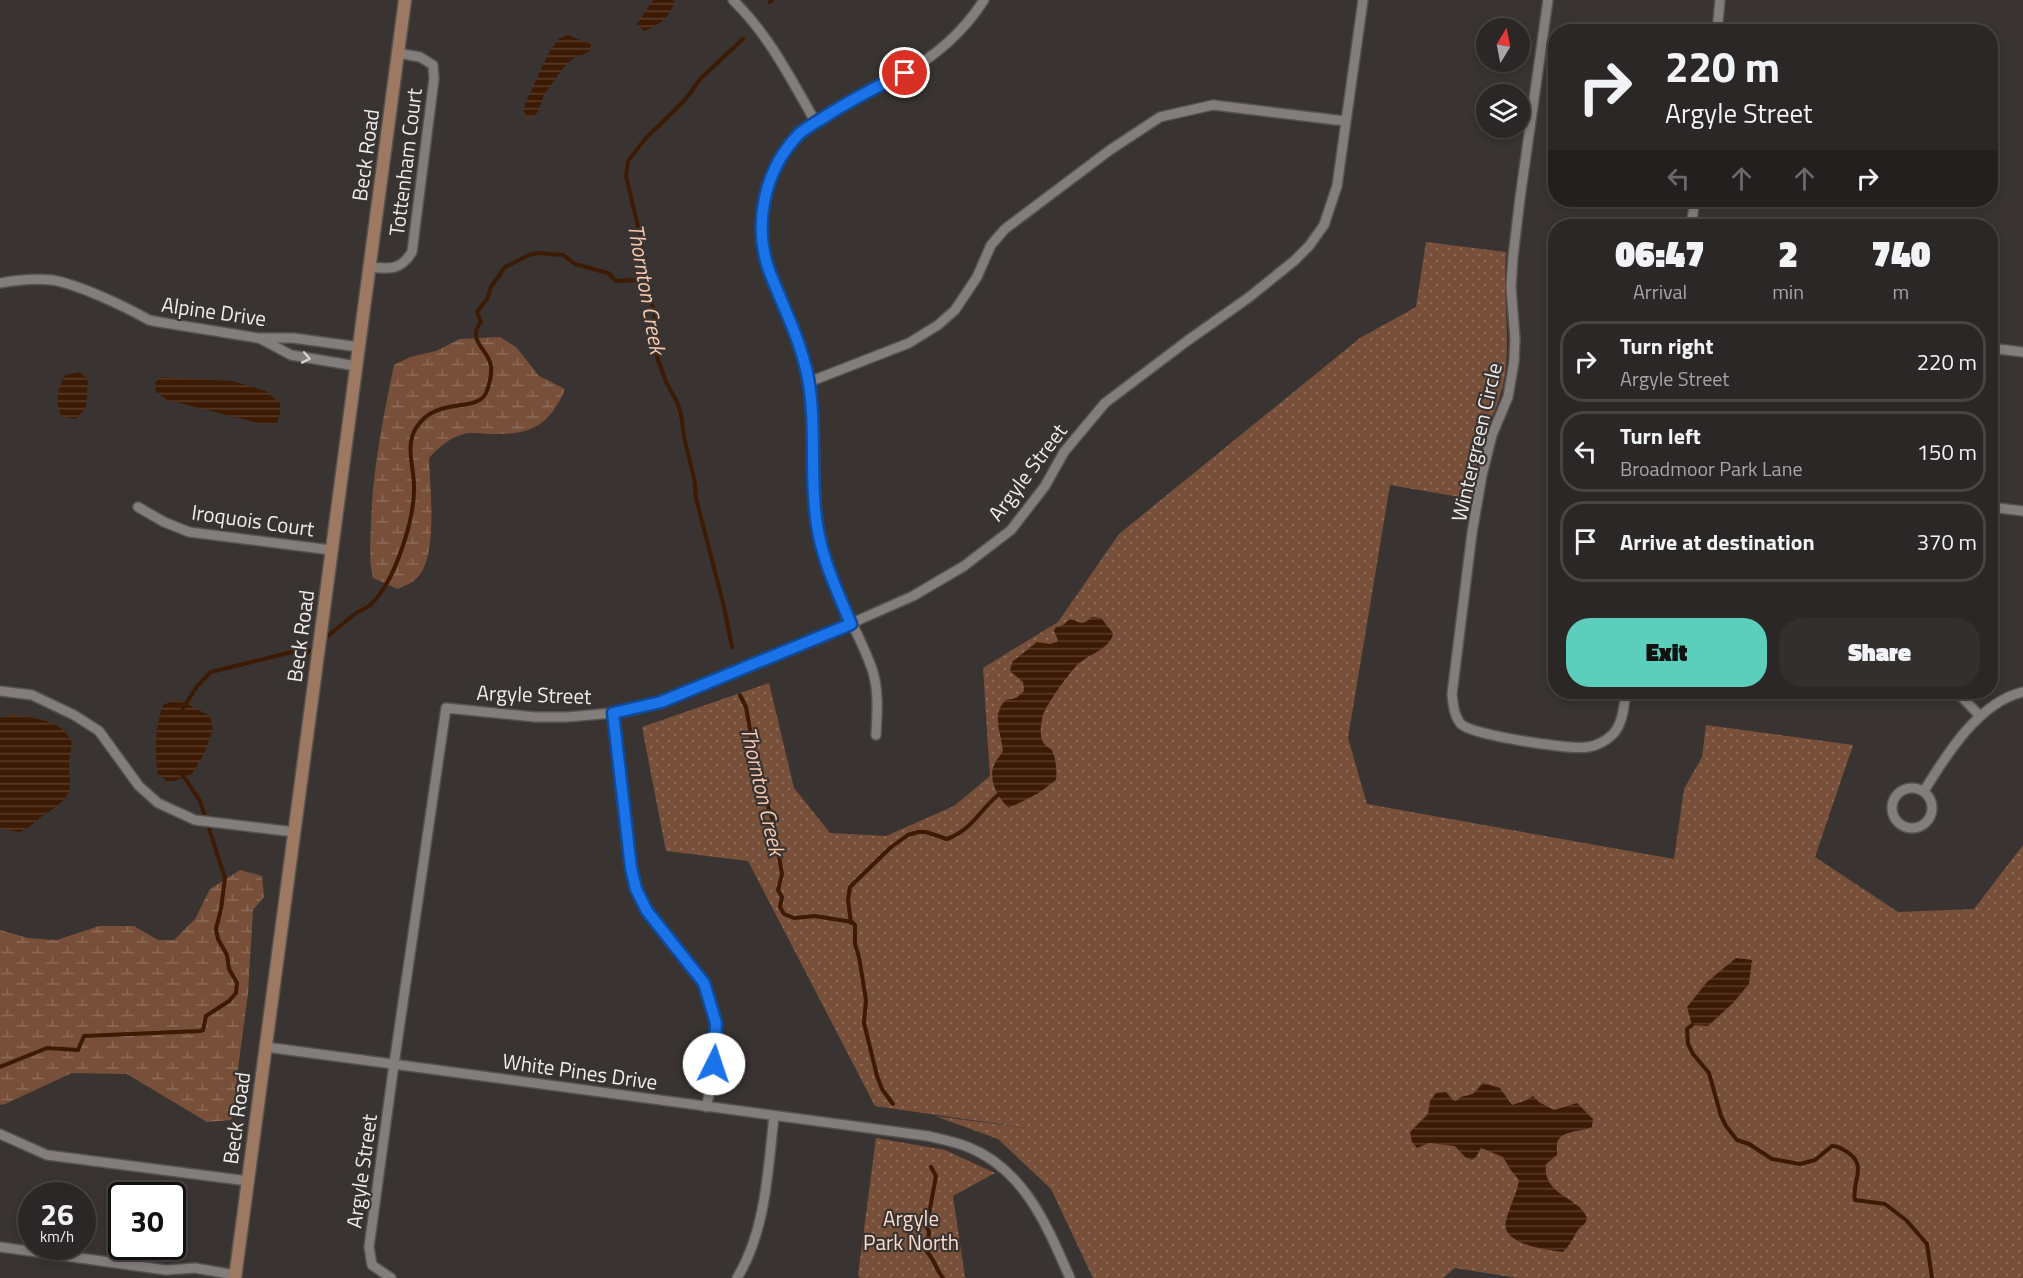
<!DOCTYPE html>
<html lang="en">
<head>
<meta charset="utf-8">
<style>
  :root { --surface:#2b2726; --page:#332f2e; --text:#f1f3f6; --muted:#a6a5a7; --line:#474443; --accent:#5bcebc }
  body { margin:0; font-family:"Titillium Web",sans-serif; background:var(--page); color:var(--text); height:100vh; display:flex; flex-direction:column; font-size:22px; white-space:nowrap }
  * { box-sizing:border-box; margin:0 }
  p { font-size:20px; color:var(--muted) }
  .icon { flex:none; width:33px; height:33px; fill:none; stroke:currentColor; stroke-width:2; stroke-linecap:round; stroke-linejoin:round }
  .map { position:relative; flex:1; overflow:hidden }
  .side { position:absolute; left:1548px; top:219px; width:450px; height:480px; display:flex; flex-direction:column; background:var(--surface); border-radius:24px; box-shadow:0 3px 9px #0003,0 0 0 2px var(--line) }
  .side>* { flex:none }
  .hud { position:absolute; left:1548px; top:24px; width:450px; height:183px; border-radius:24px; box-shadow:0 3px 9px #0003,0 0 0 2px var(--line); background:#2b2726; color:var(--text); overflow:hidden }
  .needle { width:39px; rotate:10deg }
  .fabs { position:absolute; left:1476px; top:18px; display:grid; gap:12px }
  .fabs a { display:grid; place-items:center; width:54px; height:54px; border-radius:50%; background:var(--surface); box-shadow:0 3px 9px #0003,0 0 0 2px var(--line); font-size:30px }
  .speed { position:absolute; left:18px; top:1182px; display:flex; gap:12px; font-size:30px; font-weight:700; text-align:center }
  .speed>* { display:grid; place-content:center; width:78px; height:78px; border-radius:50%; background:var(--surface); box-shadow:0 3px 9px #0003,0 0 0 2px var(--line); line-height:1 }
  .speed small { font-size:15px; font-weight:400 }
  .speed .limit { border:3px solid #111; border-radius:9px; background:#fff; color:#111 }
  .pin { position:absolute; display:grid; place-items:center; width:51px; height:51px; color:#fff; margin:-26px; border:3px solid #fff; border-radius:50%; box-shadow:0 2px 6px #0007 }
  .me { position:absolute; width:66px; margin:-33px; rotate:4deg; stroke-linejoin:round; filter:drop-shadow(0 0 4px #0008) }
  .turn { display:flex; align-items:center; gap:21px; height:126px; padding:0 18px; font-size:27px }
  .turn .icon { width:78px; height:78px; stroke-width:2.5 }
  .turn b { display:block; font-size:42px; line-height:51px }
  .lanes { display:flex; align-items:center; height:57px; padding:0 18px; background:#0003; justify-content:center; gap:30px; direction:ltr }
  .lanes .off { opacity:.35 }
  .eta { display:flex; justify-content:space-evenly; align-items:center; height:102px; text-align:center }
  .eta b { font-size:36px; font-weight:800; line-height:42px }
  .button { display:flex; gap:12px; margin-top:auto; padding:12px 18px }
  .button a { flex:1; height:69px; border-radius:24px; background:var(--accent); color:#111; font-size:24px; font-weight:800; line-height:69px; text-align:center }
  .button a+a { background:var(--page); color:var(--text) }
  ul { padding:0; list-style:none }
  li { display:flex; align-items:center; gap:18px; height:81px; margin:0 12px 9px; padding:0 6px; border:3px solid var(--line); border-radius:24px }
  li div { flex:1 }
  li b { display:block; font-size:22px }
  li em { font-style:normal }
  .map>svg:first-child { display:block }
  .wetland { fill:url(#wetland-marsh) }
  .park { fill:url(#park-dots) }
  .water { fill:url(#water-rules) }
  .lines { fill:none; stroke-linecap:round; stroke-linejoin:round }
  .stream { stroke:#3c1a04; stroke-width:4 }
  .minor-casing { stroke:#565250; stroke-width:12 }
  .secondary-casing { stroke:#565250; stroke-width:15 }
  .minor { stroke:#837e7c; stroke-width:9 }
  .secondary { stroke:#9d7961; stroke-width:12 }
  .oneway { stroke:#d4d1cf }
  .route-casing { stroke:#114b97; stroke-width:15 }
  .route { stroke:#1a73e8; stroke-width:10 }
  .labels { text-anchor:middle; dominant-baseline:central; stroke-width:4.5; stroke-linejoin:round; paint-order:stroke }
  .street-label { font-size:21px; fill:#efedeb; stroke:#393432 }
  .park-label { font-size:21px; fill:#fcdbca; stroke:#393432 }
  .water-label { font-size:22px; font-style:italic; fill:#f9c9af; stroke:#393432 }
</style>
</head>
<body>
<div class="map">
<svg width="2023" height="1278" viewBox="0 0 2023 1278">
  <defs>
    <pattern id="wetland-marsh" width="20" height="14" patternUnits="userSpaceOnUse" patternTransform="scale(1.5)"><rect width="20" height="14" fill="#78503a"/><path d="M1 5h8M5 5V1M11 12h8M15 12V8" fill="none" stroke="#8c6a57"/></pattern>
    <pattern id="park-dots" width="8" height="8" patternUnits="userSpaceOnUse" patternTransform="scale(1.5)"><rect width="8" height="8" fill="#78503a"/><path d="M2 2h.1M6 6h.1" fill="none" stroke="#8c6a57" stroke-width="1.8" stroke-linecap="round"/></pattern>
    <pattern id="water-rules" width="6" height="5" patternUnits="userSpaceOnUse" patternTransform="scale(1.5)"><rect width="6" height="5" fill="#3c1a04"/><path d="M0 2.5h6" fill="none" stroke="#583c29"/></pattern>
  </defs>
  <rect width="100%" height="100%" fill="#393432"/>
  <g class="wetland">
    <path d="M500,337L516,347L539,376L565,389C549,426 531,435 492,434C483,434 472,431 464,434C449,438 439,447 429,458C430,487 438,555 418,577C414,582 404,586 398,589L373,578C369,561 370,544 371,527C372,472 383,418 394,365L410,357L436,351L460,339Z"/>
    <polygon points="240,870 262,876 264,897 253,910 248,993 238,1069 234,1112 231,1120 207,1122 127,1074 72,1073 5,1104 0,1105 0,930 28,938 57,940 99,926 134,926 158,940 174,940 195,919 210,889"/>
  </g>
  <g class="park">
    <path d="M1426,242L1506,252C1503,290 1509,328 1506,366C1504,395 1489,422 1480,449C1476,465 1474,482 1471,499L1390,485L1348,738L1367,804L1674,859L1684,789L1702,757L1706,725L1853,745L1815,857L1898,912L1974,909L2023,845V1278H1517L1455,1268L1443,1278H1093L1051,1189L998,1139L935,1116L1034,1129L875,1106L748,861L666,851L642,727L769,683L794,788L830,833L886,836L954,806L990,776L983,668L1058,622L1119,534L1360,338L1416,307Z"/>
    <polygon points="876,1138 945,1150 995,1173 953,1196 965,1278 860,1278 858,1275"/>
  </g>
  <g class="water">
    <path d="M653,0H675C669,19 662,23 644,31L637,24Z"/>
    <polygon points="568,35 591,44 590,51 571,60 563,68 544,95 538,112 532,117 526,117 524,111 525,104 547,56 558,39"/>
    <path d="M80,372L88,379L86,408L76,419L61,416C55,401 57,389 65,375Z"/>
    <polygon points="160,377 232,381 266,391 280,403 280,414 277,423 263,424 167,400 156,392 155,383"/>
    <path d="M1092,617L1101,618L1113,633C1111,649 1087,655 1077,665C1069,673 1046,705 1043,715C1041,723 1039,735 1043,742C1046,747 1051,748 1053,752C1056,761 1057,770 1056,780L1037,794L1009,808C997,798 987,777 995,763C997,758 1001,756 1003,750C1001,734 991,713 1006,700L1016,698L1024,691L1023,682L1010,671L1012,662L1037,642L1050,644L1057,642L1058,640L1054,631L1056,627L1063,625L1070,619C1082,622 1080,627 1092,617Z"/>
    <path d="M177,699L210,716L213,729L204,754L192,774L174,781H167L158,774C154,749 155,729 163,705Z"/>
    <path d="M9,715C28,716 63,720 71,741C73,748 69,756 69,764C68,773 72,782 69,791C64,804 52,809 42,816C35,822 29,828 20,832L0,829V718Z"/>
    <polygon points="1736,958 1752,960 1749,984 1733,1003 1708,1026 1692,1025 1687,1007 1707,982"/>
    <path d="M1483,1083L1500,1088L1512,1105L1527,1100L1533,1096L1539,1102L1554,1110L1577,1103L1593,1119L1592,1127C1583,1132 1557,1130 1557,1145C1556,1148 1558,1152 1557,1155L1546,1164C1542,1196 1580,1197 1587,1218C1586,1225 1582,1225 1578,1230C1573,1237 1571,1245 1563,1252C1548,1250 1500,1245 1506,1221C1509,1207 1517,1194 1519,1180L1510,1169L1503,1157L1481,1148L1476,1157L1472,1160L1465,1157L1455,1146L1429,1143L1417,1148L1412,1142L1410,1132L1428,1114L1430,1101L1436,1093L1446,1092L1453,1100L1456,1101L1461,1097L1473,1094Z"/>
  </g>
  <g class="lines">
    <g class="stream">
      <polyline points="770,2 772,0"/>
      <path d="M324,639C334,631 345,622 356,613C361,610 367,609 371,604C395,582 415,518 414,486C414,468 405,445 416,428C435,396 477,413 486,393C489,386 492,374 491,366C488,348 466,341 481,322L477,312L487,299L491,287L505,267L529,255L538,253L563,255L575,264L608,273L616,281L639,280L648,284"/>
      <polyline points="732,647 724,607 696,498 694,478 684,437 681,414 677,402 666,382 657,357 654,310 649,297 639,231 626,176 628,161 645,139 685,100 701,78 743,39"/>
      <polyline points="740,695 746,707 754,752 759,761 765,797 773,821 782,874 778,890 782,897 780,907 784,914 794,918 815,916 852,922 855,925 855,944 859,957 866,1000 864,1023 877,1076 882,1089 893,1104"/>
      <polyline points="183,708 198,685 211,672 292,652 300,659 316,646"/>
      <path d="M851,923L848,900L850,887L890,848L908,835L918,832H926L947,839C972,830 979,811 998,795"/>
      <path d="M1692,1025L1687,1029L1688,1044L1693,1054L1709,1073L1721,1116L1726,1126L1737,1140L1749,1144L1772,1159L1800,1164L1815,1160L1832,1146C1840,1146 1844,1150 1850,1154C1867,1167 1851,1184 1855,1200L1885,1204L1906,1220L1927,1244L1932,1278"/>
      <polyline points="0,1067 47,1048 78,1050 84,1036 200,1031 203,1030 206,1016 229,1001 236,993 237,983 229,969 227,955 218,939 216,929 221,909 225,878 200,801 182,774"/>
      <path d="M931,1167L936,1176L929,1214L925,1225L929,1231L927,1252C935,1260 936,1270 943,1278"/>
    </g>
    <g class="minor-casing">
      <g id="minor">
        <path d="M733,0C769,35 791,79 816,123"/>
        <path d="M1548,0L1520,198L1513,257L1511,286L1515,339L1514,362L1508,397L1492,435L1482,475L1472,533L1452,694C1453,704 1454,716 1461,724C1471,735 1570,750 1588,747C1596,746 1606,741 1612,735C1623,725 1624,705 1626,692"/>
        <polyline points="1717,32 1720,0"/>
        <polyline points="1691,226 1695,200"/>
        <path d="M370,267C389,269 400,271 412,252L434,79L433,65L420,57L398,53"/>
        <path d="M0,283C17,280 35,278 52,280C78,284 126,307 149,320L159,322L258,338H293L359,347"/>
        <polyline points="261,339 291,355 356,366"/>
        <polyline points="1990,348 2023,352"/>
        <polyline points="809,382 909,343 938,325 955,310 977,277 991,245 1005,229 1110,150 1160,117 1213,105 1345,121"/>
        <polyline points="138,507 164,522 189,532 331,550"/>
        <polyline points="1990,507 2023,511"/>
        <polyline points="0,691 32,695 74,715 99,731 139,786 158,803 195,820 294,832"/>
        <polyline points="1957,692 1980,716"/>
        <path d="M613,713L631,868C640,907 661,928 685,958C691,967 699,975 704,984C724,1022 717,1068 706,1107"/>
        <path d="M876,735C877,715 879,693 873,672C860,632 834,596 824,555C809,499 819,441 809,384C805,357 794,327 783,302C774,278 762,256 761,229C760,204 770,176 782,155C803,118 868,94 905,73C937,55 964,31 984,0"/>
        <circle cx="1912" cy="808" r="20"/>
        <path d="M1924,791C1946,755 1979,702 2023,692"/>
        <path d="M266,1047L928,1136C941,1139 956,1142 968,1147C1025,1170 1047,1226 1070,1278"/>
        <polyline points="0,1134 47,1155 248,1181"/>
        <polyline points="0,1247 166,1270 195,1268 235,1275"/>
        <polyline points="391,1278 372,1265 369,1247 394,1064 446,708 535,717 567,717 613,713 661,702 811,641 913,596 964,566 1011,530 1045,486 1064,452 1105,403 1187,341 1248,298 1294,261 1309,246 1324,225 1337,186 1363,0"/>
        <path d="M737,1278C766,1231 768,1169 774,1116"/>
      </g>
    </g>
    <g class="secondary-casing">
      <polyline id="secondary" points="235,1278 405,0"/>
    </g>
    <use href="#minor" class="minor"/>
    <use href="#secondary" class="secondary"/>
  </g>
  <defs><path id="oneway-chevron" d="M-2-3.5L2.5 0L-2 3.5" fill="none" stroke-width="1.6" stroke-linecap="round" stroke-linejoin="round" transform="scale(1.5)"/></defs>
  <use class="oneway" href="#oneway-chevron" transform="translate(306 358) rotate(11)"/>
  <g class="lines">
    <g class="route-casing">
      <path id="route" d="M714,1064L716,1023L704,983L647,911L636,889L631,868L613,713L661,702L851,624C837,591 822,559 817,525C809,479 817,431 809,384C803,345 784,309 770,273C752,226 764,170 799,134C807,127 817,122 826,116C851,100 878,86 905,73"/>
    </g>
    <use href="#route" class="route"/>
  </g>
  <g class="labels">
    <g class="street-label">
      <text transform="translate(365 155) rotate(-82)">Beck Road</text>
      <text transform="translate(405 162) rotate(-83)">Tottenham Court</text>
      <text transform="translate(214 311) rotate(8)">Alpine Drive</text>
      <text transform="translate(1476 442) rotate(-77)">Wintergreen Circle</text>
      <text transform="translate(1027 472) rotate(-53)">Argyle Street</text>
      <text transform="translate(253 520) rotate(8)">Iroquois Court</text>
      <text transform="translate(300 636) rotate(-82)">Beck Road</text>
      <text transform="translate(534 694) rotate(2)">Argyle Street</text>
      <text transform="translate(580 1071) rotate(8)">White Pines Drive</text>
      <text transform="translate(236 1118) rotate(-82)">Beck Road</text>
      <text transform="translate(361 1171) rotate(-82)">Argyle Street</text>
    </g>
    <g class="park-label">
      <text x="911" y="1218">Argyle<tspan x="911" dy="24">Park North</tspan></text>
    </g>
    <g class="water-label">
      <text transform="translate(647 289) rotate(80)">Thornton Creek</text>
      <text transform="translate(763 791) rotate(77)">Thornton Creek</text>
    </g>
  </g>
</svg>
<div class="fabs">
<a><svg class="needle" viewBox="-14 -14 28 28"><path d="M0-13l5 13h-10z" fill="#e53935"/><path d="M0 13l5-13h-10z" fill="#a6a5a7"/></svg></a>
<a><svg class="icon" aria-label="layers" viewBox="0 0 24 24"><path d="M12 4l9 5-9 5-9-5zM3 14l9 5 9-5"/></svg></a>
</div>
<div class="speed"><div>26<small>km/h</small></div><div class="limit">30</div></div>
<div class="pin" style="left:905px;top:73px;background:#d93025"><svg class="icon" aria-label="arrive" viewBox="0 0 24 24"><path d="M6 21V4h12l-3 4 3 4H6"/></svg></div>
<svg class="me" style="left:714px;top:1064px" viewBox="-20 -20 40 40"><circle r="19" fill="#fff"/><path d="M0-13L10 11 0 6-10 11z" fill="#1a73e8"/></svg>
<div class="hud">
<div class="turn"><svg class="icon" aria-label="right" viewBox="0 0 24 24"><path d="M7 20v-9h11M14 6l5 5-5 5"/></svg><div><b>220 m</b>Argyle Street</div></div>
<div class="lanes"><svg class="icon off" aria-label="left" viewBox="0 0 24 24"><path d="M17 20v-9H6M10 6l-5 5 5 5"/></svg><svg class="icon off" aria-label="ahead" viewBox="0 0 24 24"><path d="M12 20V5M6 11l6-6 6 6"/></svg><svg class="icon off" aria-label="ahead" viewBox="0 0 24 24"><path d="M12 20V5M6 11l6-6 6 6"/></svg><svg class="icon" aria-label="right" viewBox="0 0 24 24"><path d="M7 20v-9h11M14 6l5 5-5 5"/></svg></div>
</div>
<section class="side">
<div class="eta">
<div><b>06:47</b><p>Arrival</p></div>
<div><b>2</b><p>min</p></div>
<div><b>740</b><p>m</p></div>
</div>
<ul>
<li><svg class="icon" aria-label="right" viewBox="0 0 24 24"><path d="M7 20v-9h11M14 6l5 5-5 5"/></svg><div><b>Turn right</b><p>Argyle Street</p></div><em>220 m</em></li>
<li><svg class="icon" aria-label="left" viewBox="0 0 24 24"><path d="M17 20v-9H6M10 6l-5 5 5 5"/></svg><div><b>Turn left</b><p>Broadmoor Park Lane</p></div><em>150 m</em></li>
<li><svg class="icon" aria-label="arrive" viewBox="0 0 24 24"><path d="M6 21V4h12l-3 4 3 4H6"/></svg><div><b>Arrive at destination</b></div><em>370 m</em></li>
</ul>
<div class="button"><a>Exit</a><a>Share</a></div>
</section>
</div>
</body>
</html>
